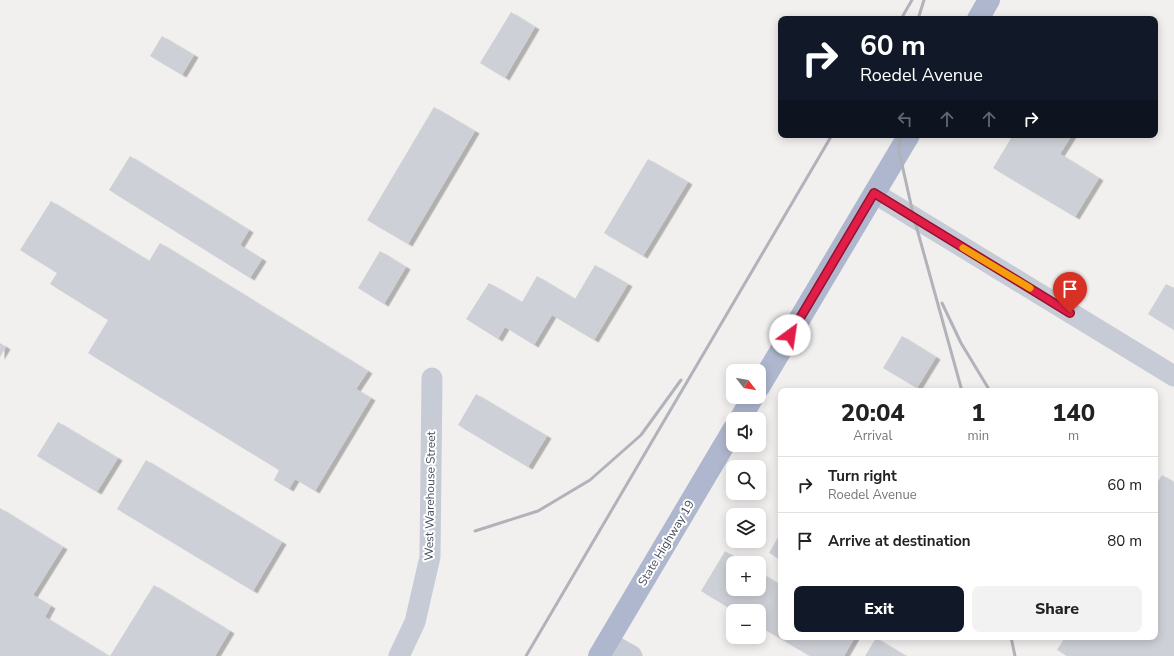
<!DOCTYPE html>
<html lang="en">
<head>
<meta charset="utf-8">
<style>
  :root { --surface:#fff; --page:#f2f2f2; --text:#222; --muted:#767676; --line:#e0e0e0; --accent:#111827 }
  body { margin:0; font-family:"Nunito Sans",sans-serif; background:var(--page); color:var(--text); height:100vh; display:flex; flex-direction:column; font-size:15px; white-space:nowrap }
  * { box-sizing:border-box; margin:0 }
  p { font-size:13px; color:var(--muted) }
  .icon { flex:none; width:22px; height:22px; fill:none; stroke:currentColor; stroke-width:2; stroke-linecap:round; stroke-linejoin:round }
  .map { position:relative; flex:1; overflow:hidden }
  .details { position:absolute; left:778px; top:388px; width:380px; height:252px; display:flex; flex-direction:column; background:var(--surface); border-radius:8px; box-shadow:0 2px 10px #0003 }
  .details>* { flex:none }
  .top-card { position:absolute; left:778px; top:16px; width:380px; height:122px; border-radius:8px; box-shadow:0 2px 10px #0003; background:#111827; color:#fff; overflow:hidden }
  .needle { width:26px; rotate:121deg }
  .controls { position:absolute; left:726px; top:364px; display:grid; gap:8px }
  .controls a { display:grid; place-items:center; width:40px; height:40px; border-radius:8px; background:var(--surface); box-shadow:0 2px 10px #0003; font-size:20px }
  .pin { position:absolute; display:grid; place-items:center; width:34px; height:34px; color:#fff; margin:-41px -17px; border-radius:50% 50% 50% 0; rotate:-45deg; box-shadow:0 0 4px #0007 }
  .pin .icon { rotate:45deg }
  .me { position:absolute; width:44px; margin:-22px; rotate:31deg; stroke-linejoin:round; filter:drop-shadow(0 0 3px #0008) }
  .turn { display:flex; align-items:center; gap:14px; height:84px; padding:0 16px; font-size:18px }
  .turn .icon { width:52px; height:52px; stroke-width:2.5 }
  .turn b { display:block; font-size:28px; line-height:34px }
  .lanes { display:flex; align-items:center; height:38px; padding:0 16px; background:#0003; justify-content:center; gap:20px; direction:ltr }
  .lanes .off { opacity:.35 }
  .eta { display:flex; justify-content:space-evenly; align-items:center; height:68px; text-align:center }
  .eta b { font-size:24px; font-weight:800; line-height:28px }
  .action { display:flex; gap:8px; margin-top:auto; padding:8px 16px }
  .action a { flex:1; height:46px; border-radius:8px; background:var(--accent); color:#fff; font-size:16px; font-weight:800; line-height:46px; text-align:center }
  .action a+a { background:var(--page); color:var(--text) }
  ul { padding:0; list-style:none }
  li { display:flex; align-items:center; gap:12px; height:56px; padding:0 16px; border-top:1px solid var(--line) }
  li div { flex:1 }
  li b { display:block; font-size:15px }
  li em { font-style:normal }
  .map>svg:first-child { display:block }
  .building { fill:#ced0d7; filter:url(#shadow) }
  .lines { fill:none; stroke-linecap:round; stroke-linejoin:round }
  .street { stroke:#c6cbd6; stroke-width:21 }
  .primary { stroke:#afb7ce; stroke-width:22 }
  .rail { stroke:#b1b2ba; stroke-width:3 }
  .route-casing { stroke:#92132f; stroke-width:10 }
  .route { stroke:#e11d48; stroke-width:7 }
  .slow { stroke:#f59e0b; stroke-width:7 }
  .labels { text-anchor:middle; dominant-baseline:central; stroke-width:4; stroke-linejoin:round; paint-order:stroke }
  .street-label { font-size:12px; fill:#474d5d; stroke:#fff }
</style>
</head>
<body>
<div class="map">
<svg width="1174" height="656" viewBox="0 0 1174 656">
  <defs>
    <filter id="shadow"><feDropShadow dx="4.5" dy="2.5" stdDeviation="0" flood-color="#0004"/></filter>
  </defs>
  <rect width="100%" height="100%" fill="#f2f0ef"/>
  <g class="building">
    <polygon points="511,12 535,27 505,78 480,63"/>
    <polygon points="162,36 194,55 182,75 150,56"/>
    <polygon points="434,107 475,131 408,244 367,220"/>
    <polygon points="1013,135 1072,135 1060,154 1099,178 1075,217 993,168"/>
    <polygon points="130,156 249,230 240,245 262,259 250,278 109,190"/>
    <polygon points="648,159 688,182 643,256 604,233"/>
    <polygon points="51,201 149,261 160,243 368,371 356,389 371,398 315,491 295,479 289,489 274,480 279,470 88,353 108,320 50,284 57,273 20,250"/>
    <polygon points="380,251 406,267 384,304 358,288"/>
    <polygon points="595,265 628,284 594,340 552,315 534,345 505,327 498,339 466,319 489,283 522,302 537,276 575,299"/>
    <polygon points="1166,284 1174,288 1174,330 1148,314"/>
    <polygon points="902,336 936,357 917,388 883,368"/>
    <polygon points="0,343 6,347 0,357"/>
    <polygon points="476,394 547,436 528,467 458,425"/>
    <polygon points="58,422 118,458 97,492 37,456"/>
    <polygon points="146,460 282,542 253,591 117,509"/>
    <polygon points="1162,475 1174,482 1174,656 1067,656 1057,650 1065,637 1155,637 1155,486"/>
    <polygon points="0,508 63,547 33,595 51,606 45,617 109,656 0,656"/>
    <polygon points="781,532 781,560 769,553"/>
    <polygon points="725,551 744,563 733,563 733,589 759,589 759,572 781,585 781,637 855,637 844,656 810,656 759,626 759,611 734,611 701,591"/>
    <polygon points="154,585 230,631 215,656 110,656"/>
    <polygon points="876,638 906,656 865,656"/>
  </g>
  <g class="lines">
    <g class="street">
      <polyline points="874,193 1174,376"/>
      <polyline points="607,642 632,656"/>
      <polyline points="399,656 415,622 430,557 432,378"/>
    </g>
    <g class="primary">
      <polyline points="978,19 989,0"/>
      <polyline points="759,387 909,135"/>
      <polyline points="740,419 753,397"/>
      <polyline points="599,656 733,430"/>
    </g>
    <g class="rail">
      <polyline points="901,19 912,0"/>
      <polyline points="918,19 924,0"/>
      <polyline points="900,135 899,151 914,218 962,391"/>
      <polyline points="942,303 961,343 990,391"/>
      <polyline points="475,531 538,511 590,480 641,435 681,380"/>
      <polyline points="1011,637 1015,656"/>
      <polyline points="526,656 832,135"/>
    </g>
  </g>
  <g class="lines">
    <g class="route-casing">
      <polyline id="route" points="790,335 874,193 1070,313"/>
    </g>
    <use href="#route" class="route"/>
    <polyline class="slow" points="963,248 1030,288"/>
  </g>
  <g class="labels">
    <g class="street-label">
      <text transform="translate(430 496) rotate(-89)">West Warehouse Street</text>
      <text transform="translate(666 543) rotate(-59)">State Highway 19</text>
    </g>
  </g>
</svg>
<div class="controls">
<a><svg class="needle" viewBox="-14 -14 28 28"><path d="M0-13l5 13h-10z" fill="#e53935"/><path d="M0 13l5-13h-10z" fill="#767676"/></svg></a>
<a><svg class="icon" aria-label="sound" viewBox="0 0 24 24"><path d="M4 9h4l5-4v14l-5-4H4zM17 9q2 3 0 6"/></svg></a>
<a><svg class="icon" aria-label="search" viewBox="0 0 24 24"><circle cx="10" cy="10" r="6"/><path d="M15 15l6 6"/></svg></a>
<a><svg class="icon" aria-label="layers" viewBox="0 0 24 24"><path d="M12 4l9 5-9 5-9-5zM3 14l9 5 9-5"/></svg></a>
<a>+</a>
<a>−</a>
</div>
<div class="pin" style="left:1070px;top:313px;background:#d93025"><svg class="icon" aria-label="arrive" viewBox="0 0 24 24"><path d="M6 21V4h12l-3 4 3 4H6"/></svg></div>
<svg class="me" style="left:790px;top:335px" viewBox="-20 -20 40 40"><circle r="19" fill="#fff"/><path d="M0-13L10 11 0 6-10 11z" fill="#e11d48"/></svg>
<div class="top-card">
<div class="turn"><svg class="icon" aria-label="right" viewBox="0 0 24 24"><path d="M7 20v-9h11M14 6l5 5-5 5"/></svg><div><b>60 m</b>Roedel Avenue</div></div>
<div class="lanes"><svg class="icon off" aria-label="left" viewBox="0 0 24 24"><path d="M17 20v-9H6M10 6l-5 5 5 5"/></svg><svg class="icon off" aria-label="ahead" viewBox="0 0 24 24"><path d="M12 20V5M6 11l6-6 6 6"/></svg><svg class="icon off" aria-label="ahead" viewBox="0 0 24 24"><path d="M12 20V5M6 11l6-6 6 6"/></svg><svg class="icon" aria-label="right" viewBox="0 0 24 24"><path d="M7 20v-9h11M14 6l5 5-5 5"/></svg></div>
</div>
<section class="details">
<div class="eta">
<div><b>20:04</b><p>Arrival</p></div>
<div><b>1</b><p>min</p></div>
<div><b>140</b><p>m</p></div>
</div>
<ul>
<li><svg class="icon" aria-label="right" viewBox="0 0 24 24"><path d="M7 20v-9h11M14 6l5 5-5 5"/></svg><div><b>Turn right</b><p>Roedel Avenue</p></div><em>60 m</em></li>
<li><svg class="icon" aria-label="arrive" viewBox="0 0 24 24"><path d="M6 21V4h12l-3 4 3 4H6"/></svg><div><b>Arrive at destination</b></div><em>80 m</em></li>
</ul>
<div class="action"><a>Exit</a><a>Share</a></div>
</section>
</div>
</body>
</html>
